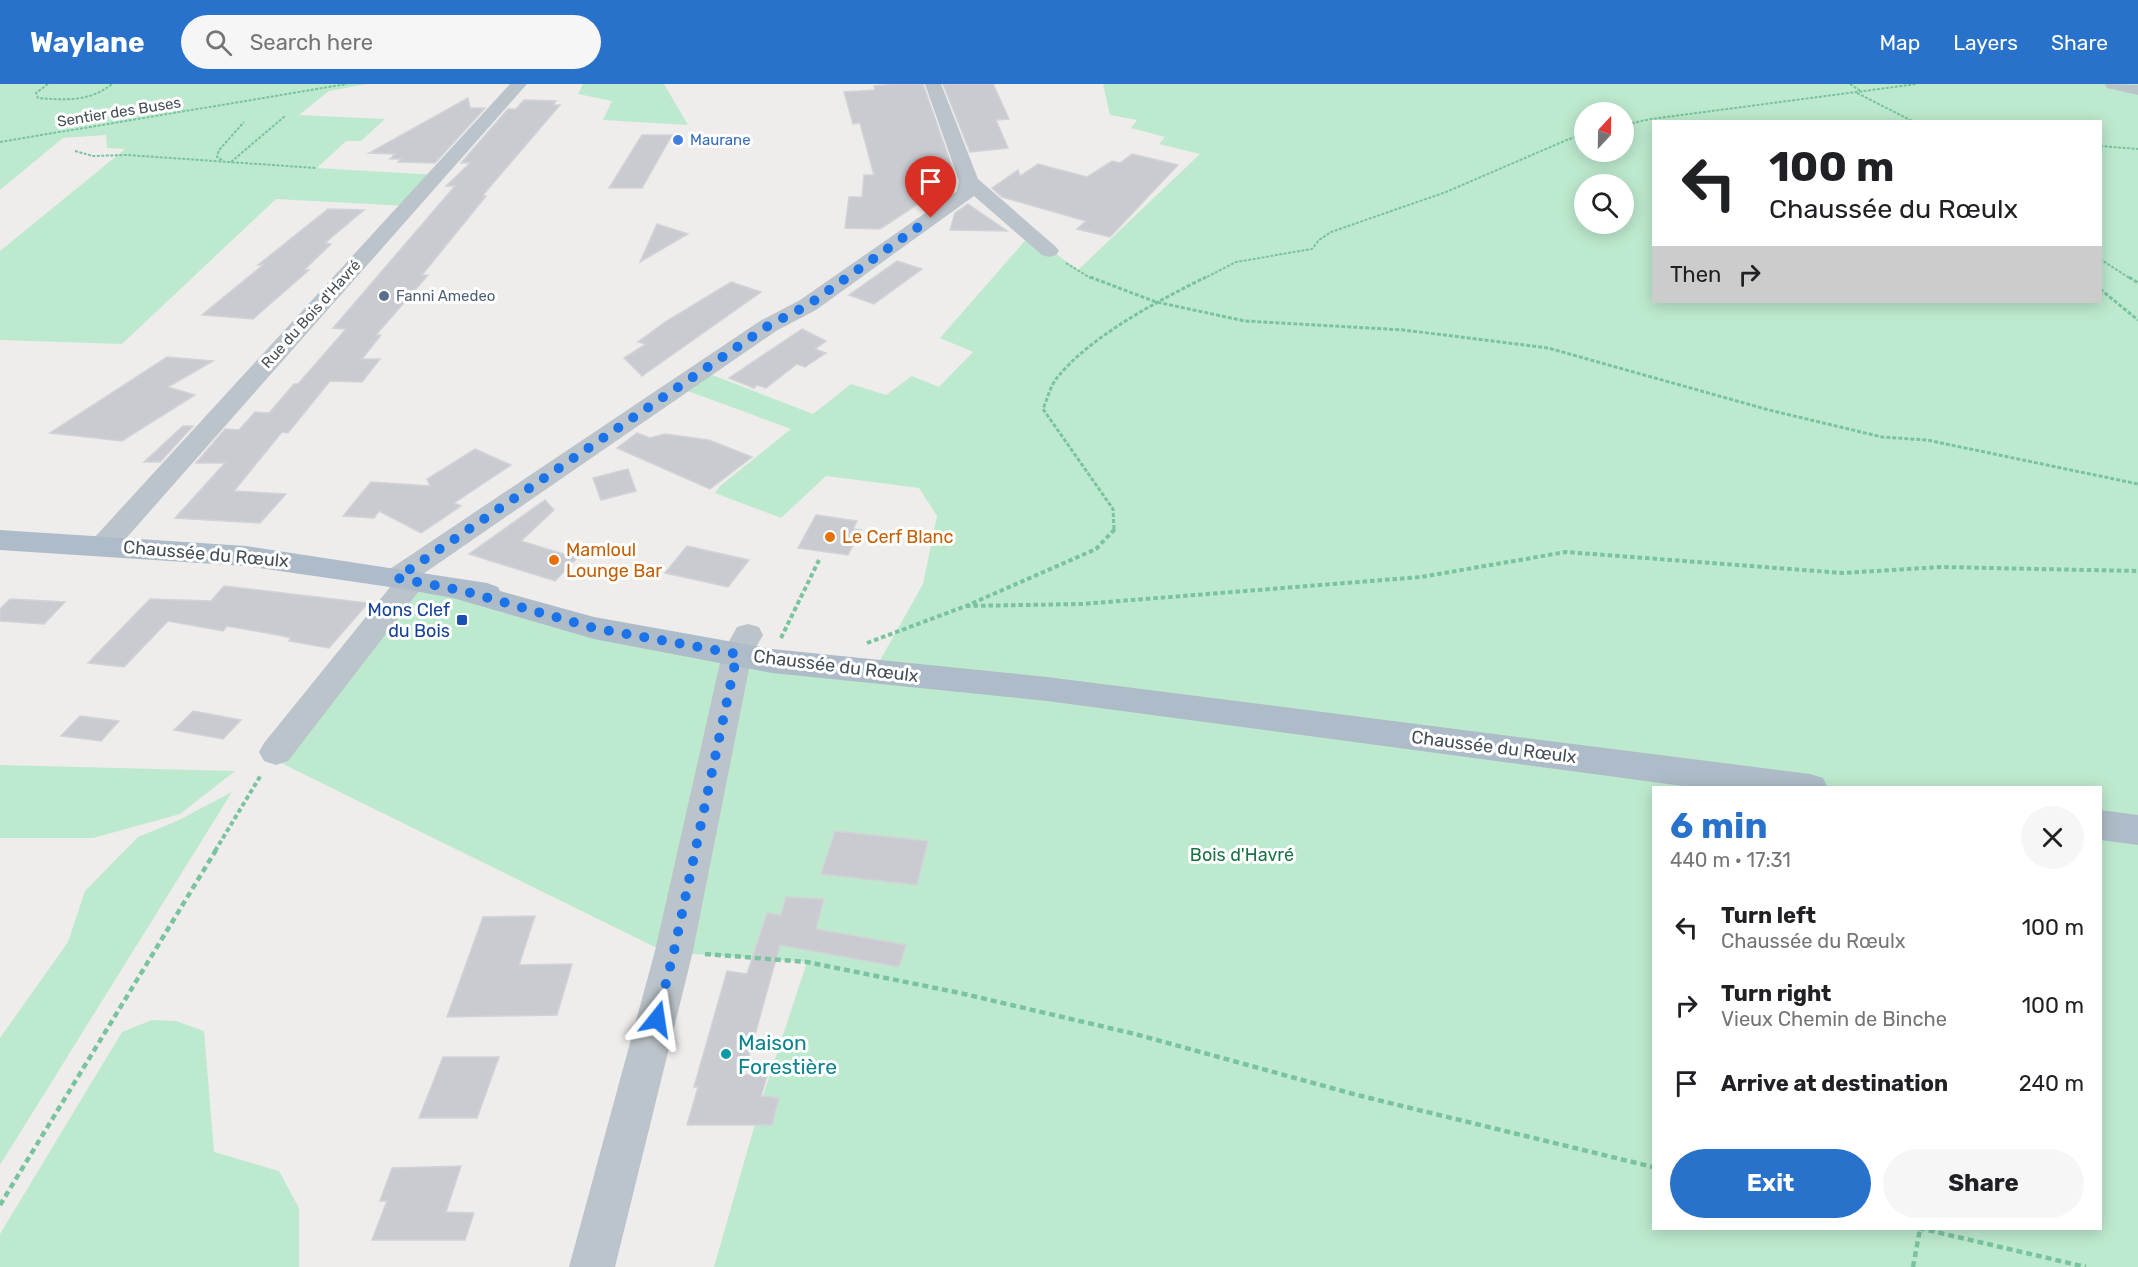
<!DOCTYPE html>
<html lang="en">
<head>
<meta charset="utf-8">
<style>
  :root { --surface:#fff; --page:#f6f6f6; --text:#202124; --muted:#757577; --accent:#2872cc }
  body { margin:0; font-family:Rubik,sans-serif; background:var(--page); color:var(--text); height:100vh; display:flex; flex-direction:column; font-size:22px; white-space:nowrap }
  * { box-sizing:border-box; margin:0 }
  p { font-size:20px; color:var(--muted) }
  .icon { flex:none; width:33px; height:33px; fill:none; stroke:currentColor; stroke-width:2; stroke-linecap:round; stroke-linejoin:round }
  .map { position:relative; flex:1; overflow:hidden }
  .panel { position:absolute; left:1652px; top:702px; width:450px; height:444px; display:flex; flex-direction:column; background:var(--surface); border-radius:0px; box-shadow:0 3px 15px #0003 }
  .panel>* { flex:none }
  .hud { position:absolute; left:1652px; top:36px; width:450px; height:183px; border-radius:0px; box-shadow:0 3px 15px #0003; background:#fff; color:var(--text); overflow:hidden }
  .needle { width:39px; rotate:22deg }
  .tools { position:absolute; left:1574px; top:18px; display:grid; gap:12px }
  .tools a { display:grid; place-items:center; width:60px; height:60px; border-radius:50%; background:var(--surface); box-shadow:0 3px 15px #0003; font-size:30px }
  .pin { position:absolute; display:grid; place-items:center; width:51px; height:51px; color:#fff; margin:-62px -26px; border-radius:50% 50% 50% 0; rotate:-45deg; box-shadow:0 0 6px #0007 }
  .pin .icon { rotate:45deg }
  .me { position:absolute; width:66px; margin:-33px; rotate:15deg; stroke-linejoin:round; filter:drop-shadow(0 0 4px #0008) }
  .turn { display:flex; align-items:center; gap:21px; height:126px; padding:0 18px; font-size:27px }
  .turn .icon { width:78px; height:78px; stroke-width:2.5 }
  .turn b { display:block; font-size:42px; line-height:51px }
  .then { display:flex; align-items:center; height:57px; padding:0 18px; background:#0003; gap:12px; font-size:22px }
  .round { display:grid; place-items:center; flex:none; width:63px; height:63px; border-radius:32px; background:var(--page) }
  .summary { display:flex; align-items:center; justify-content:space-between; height:102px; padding:0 18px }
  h1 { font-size:36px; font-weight:700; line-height:45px; color:var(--accent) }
  .primary-button { display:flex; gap:12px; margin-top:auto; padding:12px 18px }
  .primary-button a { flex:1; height:69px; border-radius:36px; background:var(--accent); color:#fff; font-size:24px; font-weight:700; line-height:69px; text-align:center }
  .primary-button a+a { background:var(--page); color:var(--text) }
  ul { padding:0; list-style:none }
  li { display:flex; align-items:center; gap:18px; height:78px; padding:0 18px }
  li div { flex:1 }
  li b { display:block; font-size:22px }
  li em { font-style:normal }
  header { display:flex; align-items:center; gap:36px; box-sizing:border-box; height:84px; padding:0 30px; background:var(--accent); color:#fff }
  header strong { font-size:28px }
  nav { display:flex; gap:33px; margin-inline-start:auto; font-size:21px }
  .search { width:420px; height:54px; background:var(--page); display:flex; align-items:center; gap:15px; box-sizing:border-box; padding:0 21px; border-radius:33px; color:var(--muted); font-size:22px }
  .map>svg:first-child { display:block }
  .green { fill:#bdeace; fill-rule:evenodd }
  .building { fill:#cacbd1; stroke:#d1d3d7; stroke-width:1.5 }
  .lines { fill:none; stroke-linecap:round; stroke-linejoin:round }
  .path-far3 { stroke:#79c49e; stroke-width:2; stroke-dasharray:3 1.5; stroke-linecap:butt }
  .path-far2 { stroke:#79c49e; stroke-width:3; stroke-dasharray:4 2; stroke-linecap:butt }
  .path-far1 { stroke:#79c49e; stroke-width:4; stroke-dasharray:4.5 3; stroke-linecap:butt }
  .path { stroke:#79c49e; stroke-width:4.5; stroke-dasharray:6 4; stroke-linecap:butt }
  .minor { fill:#bbc4ca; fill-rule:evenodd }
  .major { fill:#aebcc9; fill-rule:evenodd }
  .route { stroke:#1a73e8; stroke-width:10; stroke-dasharray:0 18 }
  .shop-dot { fill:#3f7fe0; stroke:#fff; stroke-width:2 }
  .service-dot { fill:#5c6f8a; stroke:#fff; stroke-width:2 }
  .food-dot { fill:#e8710a; stroke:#fff; stroke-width:2 }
  .transit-dot { fill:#1a4fb4; stroke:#fff; stroke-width:2 }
  .culture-dot { fill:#0f9aa8; stroke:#fff; stroke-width:2 }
  .labels { text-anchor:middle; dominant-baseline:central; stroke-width:6; stroke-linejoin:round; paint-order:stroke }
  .far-street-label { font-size:15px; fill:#465058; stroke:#fff }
  .far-shop-label { font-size:15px; fill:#366cbe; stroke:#fff; text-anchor:start }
  .far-service-label { font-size:15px; fill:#4e5e75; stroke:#fff; text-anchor:start }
  .food-label { font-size:18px; fill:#c56008; stroke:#fff; text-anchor:start }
  .street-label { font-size:18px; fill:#465058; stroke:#fff }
  .transit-label { font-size:18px; fill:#164399; stroke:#fff; text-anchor:end }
  .park-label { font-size:18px; fill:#1e7247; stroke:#fff }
  .near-culture-label { font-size:21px; fill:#0d838f; stroke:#fff; text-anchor:start }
</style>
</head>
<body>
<header>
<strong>Waylane</strong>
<div class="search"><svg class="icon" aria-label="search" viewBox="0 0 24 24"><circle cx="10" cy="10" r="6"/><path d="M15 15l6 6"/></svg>Search here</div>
<nav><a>Map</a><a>Layers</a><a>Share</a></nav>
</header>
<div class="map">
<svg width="2138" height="1183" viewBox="0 0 2138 1183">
  <rect width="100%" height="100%" fill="#efecec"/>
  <g class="green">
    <polygon points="0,0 367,0 329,7 299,31 385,35 361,57 346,57 317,84 437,91 408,122 276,115 122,260 0,256 0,167 125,65 107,64 106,51 63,54 0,106"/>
    <polygon points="583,0 664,0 688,41 603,36 612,17 578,10"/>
    <path d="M1103,0H2138V1183H714L763,1012L807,878L665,868L283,680L276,668L412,496L594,544L874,587L923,500L937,432L919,404L826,392L781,434L715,409L720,402L791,345L677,303L702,287L813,330L851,300L886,311L912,292L939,303L973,268L940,254L1030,151L1078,186L1200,70L1159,60L1165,53L1131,44L1137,36L1110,31ZM1584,28H1623V68H1584ZM1653,38H2100V218H1653ZM1584,100H1623V140H1584ZM1653,704H2100V1144H1653Z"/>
    <polygon points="0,681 235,687 180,730 93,754 0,754"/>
    <polygon points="232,708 0,1081 0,954 68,858 85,807 138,753 177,737"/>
    <polygon points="152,936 176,937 204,947 214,1068 279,1087 299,1124 299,1183 0,1183 0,1150 122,948"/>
  </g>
  <g class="building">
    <polygon points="896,0 923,0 953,86 933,118 921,118 880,145 845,144 849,113 862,113 864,91 874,91 860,39 853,40 844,8 875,6 874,2"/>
    <polygon points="943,0 993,0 1009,35 996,36 1008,64 970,68"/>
    <polygon points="468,14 470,24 485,24 435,79 398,78 401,75 390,75 395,70 369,69"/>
    <polygon points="524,16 556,17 553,21 560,21 483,111 486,112 422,191 428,191 376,251 381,251 362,275 380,275 362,298 330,297 288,349 282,348 234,407 286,410 260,439 175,434 225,379 196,379 225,345 239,346 255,328 269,329 294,300 298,300 346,245 333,244 455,102 446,102 470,79 461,79 508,25 516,25"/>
    <polygon points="642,51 672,51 642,104 609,104"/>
    <polygon points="1132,70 1178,81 1110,153 1077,145 1086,137 1002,113 992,104 1018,86 1020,92 1038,80 1087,93 1112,77 1120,79"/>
    <polygon points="968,120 1007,147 950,146 955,129"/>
    <polygon points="328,125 364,126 325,159 331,160 304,186 309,186 253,235 202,231 263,181 258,181"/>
    <polygon points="657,140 688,150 640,178"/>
    <polygon points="897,177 922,185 874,220 849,211"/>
    <polygon points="731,198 761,208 642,292 624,274 646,260 638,258 665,238"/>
    <polygon points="802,245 826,257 815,265 826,269 805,283 797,280 766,304 757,301 754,304 729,294"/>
    <polygon points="167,273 213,277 168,303 195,311 122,357 50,349"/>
    <polygon points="183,342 193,342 160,378 144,378"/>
    <polygon points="637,349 650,354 665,350 709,356 752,373 710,405 617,364"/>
    <polygon points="475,365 511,381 454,419 461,422 421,449 379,427 374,434 343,432 371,398 430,402 427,395"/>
    <polygon points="628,385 636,407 601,416 593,394"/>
    <polygon points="545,416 554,426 521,457 577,474 555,497 469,470"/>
    <polygon points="816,431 857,437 853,445 861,446 848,471 798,464"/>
    <polygon points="687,462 749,476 728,503 665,489"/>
    <polygon points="224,502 368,519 329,564 289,557 291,554 283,552 227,542 223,547 168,537 124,583 88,579 150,515 211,517"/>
    <polygon points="10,515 65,518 44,540 0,537 0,525"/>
    <polygon points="193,627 241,636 223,655 174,646"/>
    <polygon points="80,632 119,637 101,657 61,652"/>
    <polygon points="835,747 928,757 917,801 821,790"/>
    <polygon points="786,813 824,815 816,845 906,861 899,883 780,861 744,990 767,993 761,1012 779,1014 772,1041 687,1041 698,1003 694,1003 727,887 747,890 767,829 781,831"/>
    <polygon points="535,832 519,881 572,880 557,931 447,933 483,833"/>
    <polygon points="443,973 499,973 477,1034 419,1034"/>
    <polygon points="461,1082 446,1128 474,1129 465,1156 372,1156 387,1117 380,1117 392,1084"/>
  </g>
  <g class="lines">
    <g class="path-far3">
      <path d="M48,0L36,9L38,14C65,16 90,18 112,0"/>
      <polyline points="1850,0 1862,8"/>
      <polyline points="1857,9 1914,38"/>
      <polyline points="1623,41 1651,35 1917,0"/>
      <polyline points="0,58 347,0"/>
      <polyline points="2100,62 2138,65"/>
      <polyline points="75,67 93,72 127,71 316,84"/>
      <polyline points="222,76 217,73 219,66 244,38"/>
      <polyline points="231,78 285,32"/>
      <polyline points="2100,175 2131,195"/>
      <polyline points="1066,179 1092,195"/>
      <polyline points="1203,195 1236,178 1312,165 1319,156 1331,148 1446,108 1569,55 1584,51"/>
    </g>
    <g class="path-far2">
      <polyline points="1090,193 1156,218 1245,237 1404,246 1548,264 1769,326 1882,353 1927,356 2138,400"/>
      <polyline points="2129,193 2138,199"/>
      <polyline points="2100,205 2138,236"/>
      <path d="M1114,445L1113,425L1043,325C1047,316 1050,303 1056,295C1090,252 1158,217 1206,193"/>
    </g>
    <g class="path-far1">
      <polyline points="966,522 1082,520 1421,493 1566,468 1843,489 1941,483 2138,487"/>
      <polyline points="781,554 819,476"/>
      <polyline points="867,559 966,522 1096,465 1114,446 1114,443"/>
      <polyline points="215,767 261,691"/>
    </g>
    <g class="path">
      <polyline points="705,870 807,878 960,909 1135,950 1357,1011 1653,1083"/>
      <polyline points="0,1121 216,766"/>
      <polyline points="1919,1144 2086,1183"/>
      <polyline points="1913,1183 1920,1145"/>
    </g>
    <g class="minor">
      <polygon points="510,0 527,0 114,468 104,470 94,468 90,461 94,454"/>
      <polygon points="925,0 941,0 978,95 1056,163 1059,167 1056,171 1049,173 1042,171 974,112 816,226 776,247 423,490 427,496 422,503 288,677 276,681 264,677 259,668 264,659 391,502 387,501 382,494 387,487 760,237 800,216 957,107 959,97"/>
      <polygon points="2105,0 2138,1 2138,11 2107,4"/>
      <polygon points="748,540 759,543 763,551 752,570 693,867 615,1183 569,1183 655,867 722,570 737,543"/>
    </g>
    <g class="major">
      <polygon points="0,446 246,462 487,499 498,503 500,507 594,533 772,565 1047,593 1810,690 1823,694 1828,704 1698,704 1047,617 772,589 594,555 453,514 397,504 246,482 0,466"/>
      <polygon points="2100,726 2138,731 2138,761 2100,756"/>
    </g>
  </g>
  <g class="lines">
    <polyline class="route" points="657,935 674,867 737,570 594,544 464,507 397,494 768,242 808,221 931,134"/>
  </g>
  <circle class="shop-dot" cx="678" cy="56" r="6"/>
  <circle class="service-dot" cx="384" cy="212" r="6"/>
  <g class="food-dot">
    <circle cx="830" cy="453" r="6"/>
    <circle cx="554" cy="476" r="6"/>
  </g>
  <rect class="transit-dot" x="456" y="530" width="12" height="12" rx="3"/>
  <circle class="culture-dot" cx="726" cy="970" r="6"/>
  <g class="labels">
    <g class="far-street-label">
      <text transform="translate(119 28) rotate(-9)">Sentier des Buses</text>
      <text transform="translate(311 230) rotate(-48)">Rue du Bois d'Havré</text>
    </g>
    <g class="far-shop-label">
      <text x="690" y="56">Maurane</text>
    </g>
    <g class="far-service-label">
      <text x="396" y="212">Fanni Amedeo</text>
    </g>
    <g class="food-label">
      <text x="842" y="453">Le Cerf Blanc</text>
      <text x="566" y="466">Mamloul<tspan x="566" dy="21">Lounge Bar</tspan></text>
    </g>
    <g class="street-label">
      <text transform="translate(206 470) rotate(5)">Chaussée du Rœulx</text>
      <text transform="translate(836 582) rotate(7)">Chaussée du Rœulx</text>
      <text transform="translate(1494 663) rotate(7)">Chaussée du Rœulx</text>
    </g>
    <g class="transit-label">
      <text x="450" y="526">Mons Clef<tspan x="450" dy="21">du Bois</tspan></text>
    </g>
    <g class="park-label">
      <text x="1242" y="771">Bois d'Havré</text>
    </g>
    <g class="near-culture-label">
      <text x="738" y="958">Maison<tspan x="738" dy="24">Forestière</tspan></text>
    </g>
  </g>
</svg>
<div class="tools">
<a><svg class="needle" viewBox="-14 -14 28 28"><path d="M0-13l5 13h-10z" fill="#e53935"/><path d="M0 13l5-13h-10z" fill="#757577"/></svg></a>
<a><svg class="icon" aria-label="search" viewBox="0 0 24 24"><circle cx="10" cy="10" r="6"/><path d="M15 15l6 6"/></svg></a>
</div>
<div class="pin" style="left:931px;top:134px;background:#d93025"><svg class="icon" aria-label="arrive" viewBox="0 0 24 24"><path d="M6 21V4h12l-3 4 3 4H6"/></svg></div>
<svg class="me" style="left:657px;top:935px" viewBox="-20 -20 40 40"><path d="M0-17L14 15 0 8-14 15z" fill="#1a73e8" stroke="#fff" stroke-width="4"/></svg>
<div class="hud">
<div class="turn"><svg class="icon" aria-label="left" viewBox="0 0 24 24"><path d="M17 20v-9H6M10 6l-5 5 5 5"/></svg><div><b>100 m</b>Chaussée du Rœulx</div></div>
<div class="then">Then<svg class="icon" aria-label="right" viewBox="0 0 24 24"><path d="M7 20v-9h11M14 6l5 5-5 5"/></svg></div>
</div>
<section class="panel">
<div class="summary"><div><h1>6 min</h1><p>440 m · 17:31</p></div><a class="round"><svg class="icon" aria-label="close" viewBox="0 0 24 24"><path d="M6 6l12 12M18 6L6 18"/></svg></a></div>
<ul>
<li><svg class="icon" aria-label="left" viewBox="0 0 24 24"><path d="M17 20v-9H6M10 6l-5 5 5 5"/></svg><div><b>Turn left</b><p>Chaussée du Rœulx</p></div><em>100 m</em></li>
<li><svg class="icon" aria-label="right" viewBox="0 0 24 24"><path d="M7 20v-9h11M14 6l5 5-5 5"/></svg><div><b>Turn right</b><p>Vieux Chemin de Binche</p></div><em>100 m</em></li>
<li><svg class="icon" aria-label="arrive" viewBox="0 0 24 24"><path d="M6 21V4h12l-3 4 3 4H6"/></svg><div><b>Arrive at destination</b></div><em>240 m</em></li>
</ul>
<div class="primary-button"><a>Exit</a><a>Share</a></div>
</section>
</div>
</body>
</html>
